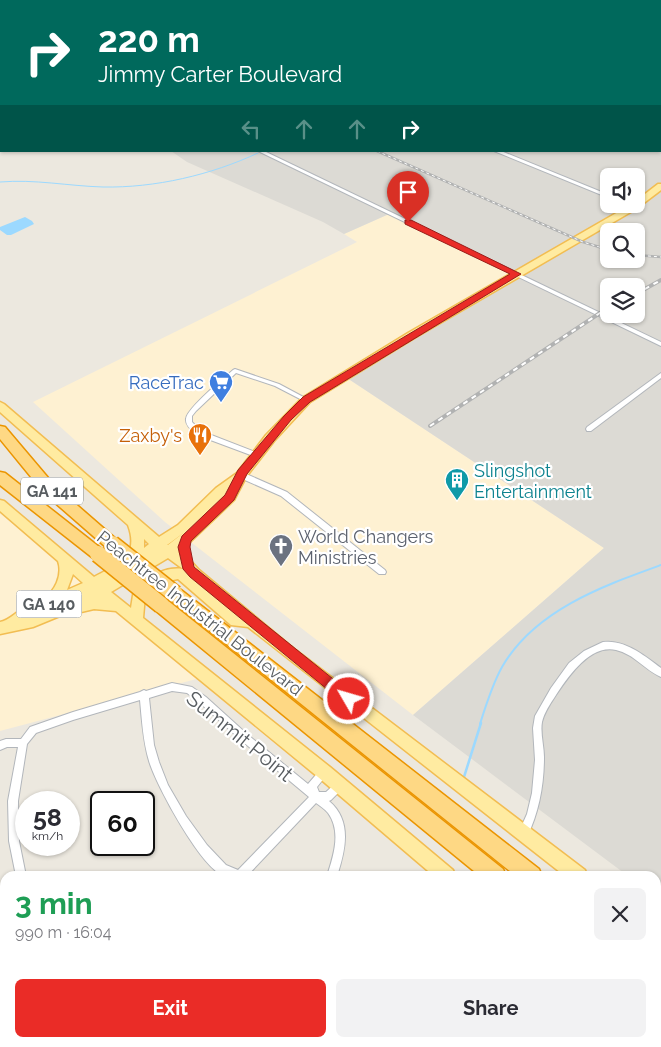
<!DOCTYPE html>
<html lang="en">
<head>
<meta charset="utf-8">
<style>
  :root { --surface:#fff; --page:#f2f2f3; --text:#2b2b33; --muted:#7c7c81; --accent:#ea2c27 }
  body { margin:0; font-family:Raleway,sans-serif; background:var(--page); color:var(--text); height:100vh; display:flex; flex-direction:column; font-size:19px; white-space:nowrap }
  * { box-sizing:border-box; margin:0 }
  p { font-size:16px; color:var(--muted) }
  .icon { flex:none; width:28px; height:28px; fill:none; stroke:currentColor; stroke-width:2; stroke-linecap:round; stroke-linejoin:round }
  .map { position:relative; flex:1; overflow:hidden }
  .details { position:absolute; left:0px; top:871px; width:661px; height:176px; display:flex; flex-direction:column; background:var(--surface); border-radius:15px 15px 0 0; box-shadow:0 1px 4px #0004 }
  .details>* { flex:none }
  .top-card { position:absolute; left:0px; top:0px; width:661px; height:152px; box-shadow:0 1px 4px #0004; background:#00695c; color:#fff; overflow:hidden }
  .controls { position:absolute; left:600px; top:168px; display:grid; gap:10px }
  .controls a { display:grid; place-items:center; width:45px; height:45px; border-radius:8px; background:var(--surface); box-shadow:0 1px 4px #0004; font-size:25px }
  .speed { position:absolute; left:15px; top:791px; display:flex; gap:10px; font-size:25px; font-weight:700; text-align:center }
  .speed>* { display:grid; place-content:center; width:65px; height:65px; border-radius:50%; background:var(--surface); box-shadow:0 1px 4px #0004; line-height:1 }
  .speed small { font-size:12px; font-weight:400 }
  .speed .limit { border:2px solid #111; border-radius:8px; background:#fff; color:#111 }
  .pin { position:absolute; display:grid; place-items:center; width:42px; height:42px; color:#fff; margin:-51px -21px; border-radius:50% 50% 50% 0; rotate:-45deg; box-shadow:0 0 5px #0007 }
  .pin .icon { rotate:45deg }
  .me { position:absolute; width:55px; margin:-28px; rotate:308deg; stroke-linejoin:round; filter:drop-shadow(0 0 4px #0008) }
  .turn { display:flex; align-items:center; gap:18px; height:105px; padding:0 15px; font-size:22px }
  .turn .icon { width:65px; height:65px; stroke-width:2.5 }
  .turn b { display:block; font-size:35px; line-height:42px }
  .lanes { display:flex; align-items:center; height:48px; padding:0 15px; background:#0003; justify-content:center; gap:25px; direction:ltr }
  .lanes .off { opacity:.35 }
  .round { display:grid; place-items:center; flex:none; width:52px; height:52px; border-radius:8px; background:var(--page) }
  .head { display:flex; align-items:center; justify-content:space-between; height:85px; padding:0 15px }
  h1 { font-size:30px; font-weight:700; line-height:38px; color:#1e9e55 }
  .primary-button { display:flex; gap:10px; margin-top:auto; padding:10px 15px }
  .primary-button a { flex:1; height:58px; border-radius:8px; background:var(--accent); color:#fff; font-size:20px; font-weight:700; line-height:58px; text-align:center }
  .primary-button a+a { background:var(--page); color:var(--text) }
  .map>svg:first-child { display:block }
  .commercial { fill:#fef1d2 }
  .industrial { fill:#dcdad4; fill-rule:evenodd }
  .water { fill:#9cd9ff }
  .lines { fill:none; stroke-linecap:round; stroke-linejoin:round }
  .stream-far2 { stroke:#9cd9ff; stroke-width:1 }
  .stream-far1 { stroke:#9cd9ff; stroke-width:2 }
  .stream { stroke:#9cd9ff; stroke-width:2.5 }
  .minor-casing { stroke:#b2b6bb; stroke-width:2 }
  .tertiary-casing { stroke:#b2b6bb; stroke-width:2 }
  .secondary-casing { stroke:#b3b7bd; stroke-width:3 }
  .primary-casing { stroke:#f2bd52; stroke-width:3 }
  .motorway-casing { stroke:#eb9500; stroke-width:3 }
  .minor { fill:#fff; fill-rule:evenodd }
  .tertiary { fill:#fff; fill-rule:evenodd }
  .secondary { fill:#fff; fill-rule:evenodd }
  .primary { fill:#ffeba1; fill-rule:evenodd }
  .motorway { fill:#fed884; fill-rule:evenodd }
  .rail-far1-casing { stroke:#b1b2b2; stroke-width:2.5 }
  .rail-casing { stroke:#b1b2b2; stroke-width:4 }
  .rail-far1 { stroke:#fff; stroke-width:1; stroke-dasharray:3; stroke-linecap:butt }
  .rail { stroke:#fff; stroke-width:2; stroke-dasharray:5; stroke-linecap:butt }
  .motorway-bridge-casing { stroke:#eb9500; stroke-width:19; stroke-linecap:butt }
  .motorway-bridge { stroke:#fed884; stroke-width:16 }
  .route { fill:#ea2c27; stroke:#981d19 }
  .labels { text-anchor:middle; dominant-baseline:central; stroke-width:4.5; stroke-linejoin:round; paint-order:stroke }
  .shield { fill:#fff; stroke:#8a8e90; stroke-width:1 }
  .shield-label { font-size:16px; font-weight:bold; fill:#585d61 }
  .shop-label { font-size:18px; fill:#366cbe; stroke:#fff; text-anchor:end }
  .food-label { font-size:18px; fill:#c56008; stroke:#fff; text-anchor:end }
  .culture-label { font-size:18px; fill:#0d838f; stroke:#fff; text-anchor:start }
  .worship-label { font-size:18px; fill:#5b616d; stroke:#fff; text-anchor:start }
  .street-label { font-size:18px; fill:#585d61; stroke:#fff }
  .near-street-label { font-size:21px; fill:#585d61; stroke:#fff }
</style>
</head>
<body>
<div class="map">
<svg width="661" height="1047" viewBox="0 0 661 1047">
  <rect width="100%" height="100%" fill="#ece8df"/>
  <g class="commercial">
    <polygon points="389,214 519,278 341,374 604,548 413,715 165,522 33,402 357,242 344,234"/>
    <polygon points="0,513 103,599 204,677 0,731"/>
  </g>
  <path class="industrial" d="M365,0H661V901L656,897V876H628L413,715L604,548L341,374L519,277L389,214L344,234L323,222L187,162L171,151H660V1H362ZM609,176H636V204H609ZM609,231H636V259H609ZM609,286H636V314H609Z"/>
  <polygon class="water" points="25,217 32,221 34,224 11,235 7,235 0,230 0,227"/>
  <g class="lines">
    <path class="stream-far2" d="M0,182C35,179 68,186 103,187C155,188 211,175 258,153"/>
    <path class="stream-far1" d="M480,724C486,705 492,685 502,667C535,610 603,586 661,565"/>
    <g class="stream">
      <polyline points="464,777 481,723"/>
      <polyline points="276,1047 278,1042"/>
    </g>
    <g class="minor-casing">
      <g id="minor">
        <rect x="0" y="21" width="1" height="2"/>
        <rect x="0" y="100" width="1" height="3"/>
        <polygon points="258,151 264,151 661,342 661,346"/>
        <polygon points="494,151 501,151 609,195 609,198"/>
        <polygon points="622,204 628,204 636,207 633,209 622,205"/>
        <path d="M235,369L279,384L309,400L308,401H304L275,386L236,373L196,411L192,416V422L201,431L258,453L259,455L258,457H256L197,435C192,431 185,425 186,419C186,409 224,378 233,370Z"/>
        <polygon points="661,373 661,378 591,431 587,431 586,429 587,427"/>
        <polygon points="238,473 244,473 287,492 385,570 386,572 385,574 379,574 281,496 238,477 237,475"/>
        <path d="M603,642C625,639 645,656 661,668V677C645,670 634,654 616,650C590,644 568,677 556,695C550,704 544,713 542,722C540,733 544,746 544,757C544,785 539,812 527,837L523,839L519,837L518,834L527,814L532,793L535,760L533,728L535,716L551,688L569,663L584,651Z"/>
        <path d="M172,683L192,687L206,697L248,735L308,784L321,769L324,768L327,769L329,772L317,787L319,792H326L337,782L340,781L343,782L345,785L343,788L331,800L329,801C353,821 345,851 337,876H327C333,857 342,832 328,813C325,809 320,806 316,803L247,876C240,876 231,878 224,876C201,868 156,785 149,761C143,741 142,721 140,700L73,720L36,733L27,744L18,801L19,841L26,876H16L9,841L8,801L18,747H7L0,750V741L6,739H21L30,727L73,712L140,692L144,690L146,691ZM172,691L187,693L200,703L242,741L309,797L238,870L226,865L207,845L186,816L168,785L159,762L154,745L149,698Z"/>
        <polygon points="0,995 5,996 5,1008 0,1007"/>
        <polygon points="132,1042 157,1042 160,1047 136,1047 134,1046"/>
        <polygon points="171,1042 185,1042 182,1047 169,1047"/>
        <polygon points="441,1042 455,1042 452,1047 439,1047"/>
      </g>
    </g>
    <g class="tertiary-casing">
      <rect id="tertiary" x="0" y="9" width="1" height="2"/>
    </g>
    <g class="secondary-casing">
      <g id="secondary">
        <polygon points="656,927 661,929 661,947 656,945"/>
        <polygon points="636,1042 656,1042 658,1047 637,1047"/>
      </g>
    </g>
    <g class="primary-casing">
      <g id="primary">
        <polygon points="532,0 538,0 539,1 533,1"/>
        <rect x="660" y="80" width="1" height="5"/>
        <path d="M658,184H661V190L636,209L416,337L310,402L274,441L246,477L234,500L190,542L178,552L188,558L199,570L293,648L585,870L587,876H565L248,627L231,625L178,579L163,582L145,595L143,618L330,767L453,870L455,876H434L318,777L116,611L94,609L77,613L72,611L33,627L0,634V622C8,621 16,612 24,608C30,605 37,603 42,600C55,592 63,575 58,561L0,511V500L4,501L94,577C118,564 140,557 128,525L0,412V402L4,404L159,537L178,525L216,488L237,473L266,435L302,398L408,333L632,204H636V201ZM186,531L168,545H167ZM144,539L149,544L144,548ZM168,558L183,569C163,566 149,578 134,589L131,608L111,592ZM73,574L83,583L67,590Z"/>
      </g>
    </g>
    <g class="motorway-casing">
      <g id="motorway">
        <polygon points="0,426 5,427 55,486 117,540 120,544 117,548 112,550 107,548 45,494 0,439"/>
        <polygon points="0,472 5,473 103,550 106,554 103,558 98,560 93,558 0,485"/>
        <polygon points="175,588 181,590 539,869 542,876 516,876 169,598 167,594 169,590"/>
        <polygon points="161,599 167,600 503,869 506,876 480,876 155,610 153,605 155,600"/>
        <polygon points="656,938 661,940 661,965 656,963"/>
        <polygon points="656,964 661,966 661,990 656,988"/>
        <polygon points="656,995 661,997 661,1041 656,1040"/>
      </g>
    </g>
    <use href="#minor" class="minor"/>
    <use href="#tertiary" class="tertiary"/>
    <use href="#secondary" class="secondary"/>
    <use href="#primary" class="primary"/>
    <use href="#motorway" class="motorway"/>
    <g class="rail-far1-casing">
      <g id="rail-far1">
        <polyline points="377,151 583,242 609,250"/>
        <polyline points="636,255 661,257"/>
      </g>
    </g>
    <g class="rail-casing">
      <g id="rail">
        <polyline points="636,294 661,280"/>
        <polyline points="430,426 609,307"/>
      </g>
    </g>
    <use href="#rail-far1" class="rail-far1"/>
    <use href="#rail" class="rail"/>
    <g class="motorway-bridge-casing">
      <g id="motorway-bridge">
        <polyline points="112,544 175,594"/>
        <polyline points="98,554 161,605"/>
      </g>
    </g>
    <use href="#motorway-bridge" class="motorway-bridge"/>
  </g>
  <polygon class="route" points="405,220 411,220 521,274 310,402 291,420 247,474 234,500 191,541 190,547 194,567 353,695 355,699 353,703 349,704 344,703 190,577 183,569 178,547 182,536 225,495 238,470 284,416 303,397 510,274 405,224"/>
  <defs>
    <g id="supermarket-pin" transform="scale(1.25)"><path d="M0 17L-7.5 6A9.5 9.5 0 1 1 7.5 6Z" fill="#3f7fe0" stroke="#fff"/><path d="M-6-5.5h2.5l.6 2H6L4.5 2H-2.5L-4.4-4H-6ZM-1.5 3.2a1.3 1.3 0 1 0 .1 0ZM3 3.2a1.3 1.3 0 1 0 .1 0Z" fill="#fff"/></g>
    <g id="restaurant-pin" transform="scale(1.25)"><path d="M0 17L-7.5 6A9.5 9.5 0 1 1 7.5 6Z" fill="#e8710a" stroke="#fff"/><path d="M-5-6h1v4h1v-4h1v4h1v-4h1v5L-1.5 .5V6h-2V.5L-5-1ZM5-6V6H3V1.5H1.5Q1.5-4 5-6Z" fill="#fff"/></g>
    <g id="building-pin" transform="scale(1.25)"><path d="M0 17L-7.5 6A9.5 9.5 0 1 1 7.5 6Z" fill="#0f9aa8" stroke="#fff"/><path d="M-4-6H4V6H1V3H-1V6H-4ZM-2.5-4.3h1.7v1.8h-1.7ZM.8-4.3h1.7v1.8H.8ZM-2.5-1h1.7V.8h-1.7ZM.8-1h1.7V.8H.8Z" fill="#fff"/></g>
    <g id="church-pin" transform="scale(1.25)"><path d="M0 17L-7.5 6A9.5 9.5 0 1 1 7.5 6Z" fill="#6b7280" stroke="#fff"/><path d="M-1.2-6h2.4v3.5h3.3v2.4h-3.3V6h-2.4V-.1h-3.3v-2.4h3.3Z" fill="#fff"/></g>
  </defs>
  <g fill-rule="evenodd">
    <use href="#supermarket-pin" x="221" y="382"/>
    <use href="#restaurant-pin" x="200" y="435"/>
    <use href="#building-pin" x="457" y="480"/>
    <use href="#church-pin" x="281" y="546"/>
  </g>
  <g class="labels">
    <g class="shield">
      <rect x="21" y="477.5" width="62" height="27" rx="4"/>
      <rect x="16.5" y="590.5" width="65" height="27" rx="4"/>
    </g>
    <g class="shield-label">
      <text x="52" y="491">GA 141</text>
      <text x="49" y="604">GA 140</text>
    </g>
    <g class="shop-label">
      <text x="204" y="382">RaceTrac</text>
    </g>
    <g class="food-label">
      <text x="182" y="435">Zaxby's</text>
    </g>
    <g class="culture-label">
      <text x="474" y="470">Slingshot<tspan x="474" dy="21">Entertainment</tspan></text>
    </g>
    <g class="worship-label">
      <text x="298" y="536">World Changers<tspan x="298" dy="21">Ministries</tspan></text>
    </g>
    <g class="street-label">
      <text transform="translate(200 613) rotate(38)">Peachtree Industrial Boulevard</text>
    </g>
    <g class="near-street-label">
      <text transform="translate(240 736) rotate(39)">Summit Point</text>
    </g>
  </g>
</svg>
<div class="controls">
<a><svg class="icon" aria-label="sound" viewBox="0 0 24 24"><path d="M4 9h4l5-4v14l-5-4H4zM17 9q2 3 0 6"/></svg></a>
<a><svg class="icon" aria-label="search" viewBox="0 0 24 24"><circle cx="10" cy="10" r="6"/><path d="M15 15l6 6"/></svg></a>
<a><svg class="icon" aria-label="layers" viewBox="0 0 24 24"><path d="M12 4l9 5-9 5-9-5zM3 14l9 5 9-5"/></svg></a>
</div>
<div class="speed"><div>58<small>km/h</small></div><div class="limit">60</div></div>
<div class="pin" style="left:408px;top:222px;background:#d93025"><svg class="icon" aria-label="arrive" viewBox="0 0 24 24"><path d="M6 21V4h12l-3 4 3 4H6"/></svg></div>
<svg class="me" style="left:349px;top:699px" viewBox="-20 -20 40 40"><circle r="17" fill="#ea2c27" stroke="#fff" stroke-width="3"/><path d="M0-11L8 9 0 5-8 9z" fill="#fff"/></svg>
<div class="top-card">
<div class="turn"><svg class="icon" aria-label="right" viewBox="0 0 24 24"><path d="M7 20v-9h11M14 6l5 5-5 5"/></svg><div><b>220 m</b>Jimmy Carter Boulevard</div></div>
<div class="lanes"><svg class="icon off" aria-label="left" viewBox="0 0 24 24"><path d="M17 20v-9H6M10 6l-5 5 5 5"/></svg><svg class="icon off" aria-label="ahead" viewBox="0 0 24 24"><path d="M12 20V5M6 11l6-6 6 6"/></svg><svg class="icon off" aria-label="ahead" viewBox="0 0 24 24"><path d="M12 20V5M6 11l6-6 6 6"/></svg><svg class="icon" aria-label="right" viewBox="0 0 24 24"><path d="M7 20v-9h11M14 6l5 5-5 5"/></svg></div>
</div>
<section class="details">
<div class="head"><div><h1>3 min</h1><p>990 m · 16:04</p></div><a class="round"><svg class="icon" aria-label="close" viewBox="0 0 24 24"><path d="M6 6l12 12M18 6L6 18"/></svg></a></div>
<div class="primary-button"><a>Exit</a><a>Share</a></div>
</section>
</div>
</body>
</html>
